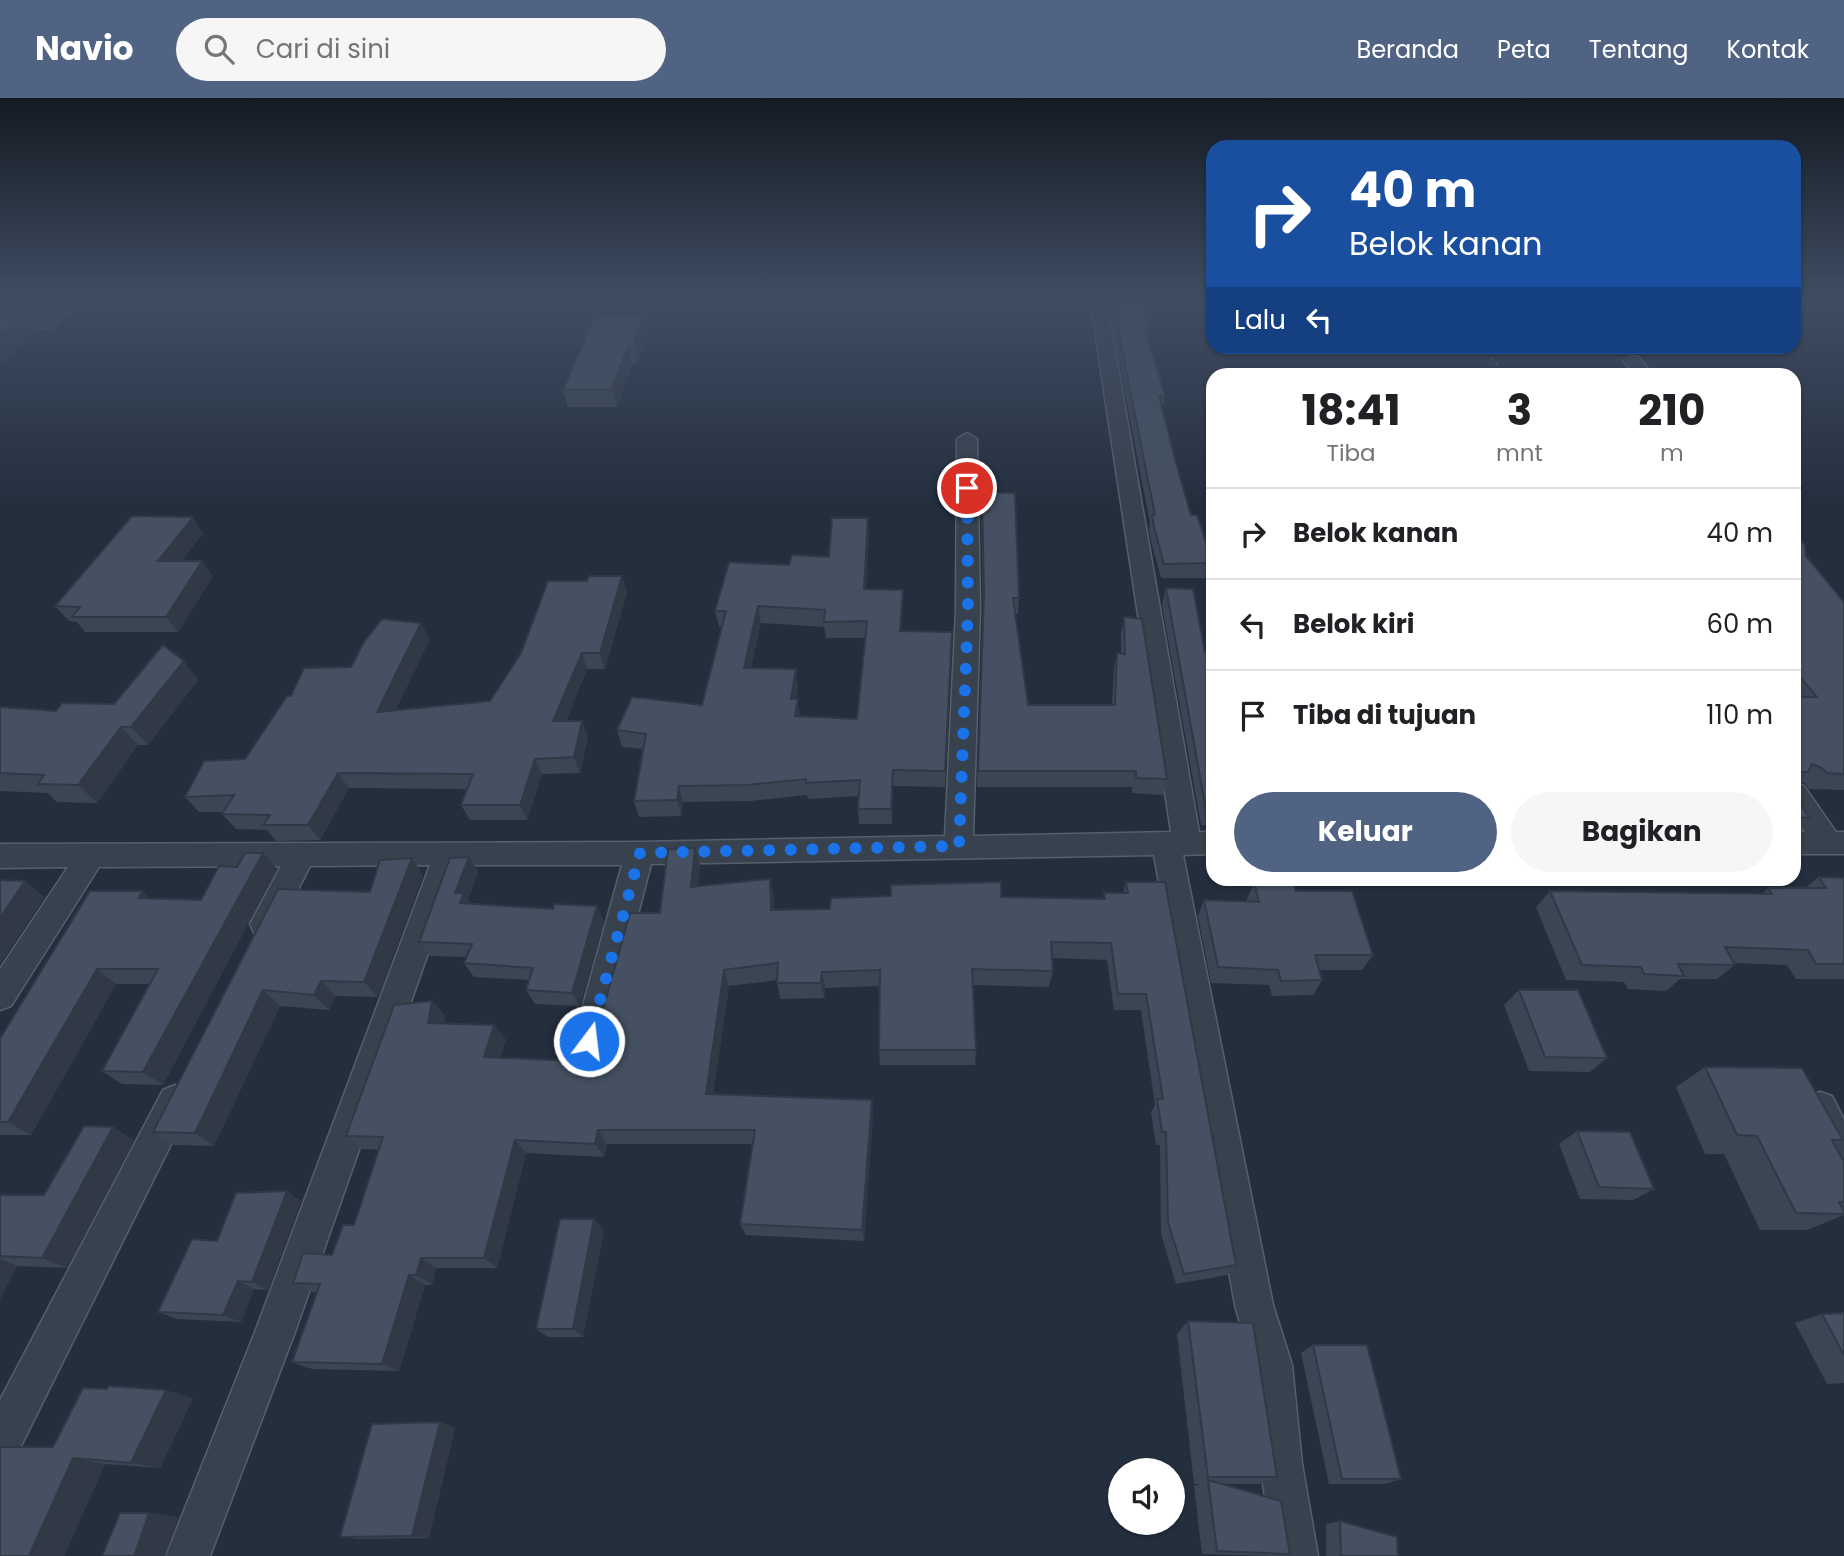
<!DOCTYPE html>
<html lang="id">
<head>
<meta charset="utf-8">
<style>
  :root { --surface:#fff; --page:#f6f6f6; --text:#202124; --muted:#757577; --line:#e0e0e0; --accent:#506383 }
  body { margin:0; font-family:Poppins,sans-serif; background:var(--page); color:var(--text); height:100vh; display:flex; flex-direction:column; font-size:26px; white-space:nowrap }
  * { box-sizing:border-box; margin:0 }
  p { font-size:23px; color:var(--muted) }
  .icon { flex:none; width:38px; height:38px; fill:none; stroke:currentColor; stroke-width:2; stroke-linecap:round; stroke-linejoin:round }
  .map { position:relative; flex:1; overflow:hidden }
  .details { position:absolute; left:1206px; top:270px; width:595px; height:518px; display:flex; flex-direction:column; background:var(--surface); border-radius:21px; box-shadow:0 2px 5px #0004 }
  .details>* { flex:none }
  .guide { position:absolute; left:1206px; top:42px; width:595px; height:214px; border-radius:21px; box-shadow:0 2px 5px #0004; background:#1a4fa0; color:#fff; overflow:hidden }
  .buttons { position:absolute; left:1108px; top:1360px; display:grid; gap:14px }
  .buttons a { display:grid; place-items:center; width:77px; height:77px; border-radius:50%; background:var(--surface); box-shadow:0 2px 5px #0004; font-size:35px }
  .pin { position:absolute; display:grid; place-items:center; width:60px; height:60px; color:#fff; margin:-30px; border:4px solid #fff; border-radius:50%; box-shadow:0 2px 7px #0007 }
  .me { position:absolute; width:77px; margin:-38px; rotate:15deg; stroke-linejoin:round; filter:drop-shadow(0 0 5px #0008) }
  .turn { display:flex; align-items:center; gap:24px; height:147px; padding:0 28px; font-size:32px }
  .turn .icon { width:91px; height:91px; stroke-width:2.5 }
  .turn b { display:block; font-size:49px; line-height:60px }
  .then { display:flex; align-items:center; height:66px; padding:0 28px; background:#0003; gap:14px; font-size:26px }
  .eta { display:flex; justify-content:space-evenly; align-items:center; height:119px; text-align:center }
  .eta b { font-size:42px; font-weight:700; line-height:49px }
  .cta { display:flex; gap:14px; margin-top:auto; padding:14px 28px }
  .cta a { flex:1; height:80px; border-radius:42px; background:var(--accent); color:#fff; font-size:28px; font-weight:700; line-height:80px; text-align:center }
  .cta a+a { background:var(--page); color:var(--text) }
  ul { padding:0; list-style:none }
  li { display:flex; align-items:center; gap:21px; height:91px; padding:0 28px; border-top:2px solid var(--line) }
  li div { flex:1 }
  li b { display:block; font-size:26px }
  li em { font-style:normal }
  header { display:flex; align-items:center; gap:42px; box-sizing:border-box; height:98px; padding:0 35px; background:var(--accent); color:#fff }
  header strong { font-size:33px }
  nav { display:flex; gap:38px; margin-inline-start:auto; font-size:24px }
  .search { width:490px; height:63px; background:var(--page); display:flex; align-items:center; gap:18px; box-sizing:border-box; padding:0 24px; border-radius:38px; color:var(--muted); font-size:26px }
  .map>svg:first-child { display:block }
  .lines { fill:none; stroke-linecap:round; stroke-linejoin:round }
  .minor-casing { stroke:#565f6c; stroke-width:3 }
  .path { stroke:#44595c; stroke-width:2.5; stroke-dasharray:3.5 3.5; stroke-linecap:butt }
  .minor { fill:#38414e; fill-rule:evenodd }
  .wall { fill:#3b4654; fill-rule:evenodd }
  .shaded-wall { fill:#303945 }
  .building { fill:#455162; stroke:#303945; stroke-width:2; fill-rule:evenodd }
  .route { stroke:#1a73e8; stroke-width:12; stroke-dasharray:0 21.6 }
</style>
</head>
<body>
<header>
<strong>Navio</strong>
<div class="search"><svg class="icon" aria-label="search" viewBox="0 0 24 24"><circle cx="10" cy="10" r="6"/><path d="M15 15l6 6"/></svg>Cari di sini</div>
<nav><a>Beranda</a><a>Peta</a><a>Tentang</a><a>Kontak</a></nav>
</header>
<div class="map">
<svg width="1844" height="1458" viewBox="0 0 1844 1458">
  <rect width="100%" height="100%" fill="#242f3e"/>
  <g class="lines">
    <g class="minor-casing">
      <g id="minor">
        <polygon points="63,201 81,201 51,230 0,234 0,224 40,221"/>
        <polygon points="1090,201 1106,201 1199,734 1213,734 1213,756 1183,757 1273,1207 1292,1267 1302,1366 1318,1458 1274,1458 1260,1366 1252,1267 1235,1207 1154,757 651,766 605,943 601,954 589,958 577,954 573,943 622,767 459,767 295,1234 210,1458 166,1458 255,1234 430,767 310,768 276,835 265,839 254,835 250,826 281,768 99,769 11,908 0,912 0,871 68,769 0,770 0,746 640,744 945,738 956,511 957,341 967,335 977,341 980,511 973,738 1171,734"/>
        <polygon points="1632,258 1638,259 1653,276 1635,276 1623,263"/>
        <polygon points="1794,685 1804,688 1836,734 1844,734 1844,756 1794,756 1794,734 1805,734 1794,717"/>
        <polygon points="175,987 187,992 192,1003 187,1014 15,1360 0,1366 0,1302 163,992"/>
        <polygon points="1820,994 1832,998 1844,1022 1844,1075 1832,1070 1803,1010 1808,998"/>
      </g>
    </g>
    <polyline class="path" points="1483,248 1504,276"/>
    <use href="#minor" class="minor"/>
  </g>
  <g class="wall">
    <polygon points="1107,201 1142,201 1148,231 1147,238 1165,297 1162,312 1175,361 1191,417 1213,465 1209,480 1161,480 1151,443 1149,432 1150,425"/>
    <polygon points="643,218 647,235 638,265 632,266 617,309 568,309 563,292"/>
    <polygon points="1794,360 1799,366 1794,373"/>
    <polygon points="982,394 1019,500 1018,516 1015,516 1028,607 1112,607 1114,571 1117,555 1121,555 1121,535 1124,519 1167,681 1163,697 1132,695 1132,689 977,689 983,511 981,410"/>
    <polygon points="1794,434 1806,458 1844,504 1844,692 1809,691 1805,685 1798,684 1794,688"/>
    <polygon points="203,435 181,463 213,478 178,534 85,534 77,524 69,523 55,508"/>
    <path d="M869,436L866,491L903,492V508L901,533L952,534L945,689L893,688L892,726H859L858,711L859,698L808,701L807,697L750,703L683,704L681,718L639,719L634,703L643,651L622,649L617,632L702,607L722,529H719L715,513L789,467L829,459ZM761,525L824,529L826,540H866L857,621L800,618L796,601L798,587L751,570Z"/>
    <polygon points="1166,490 1205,554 1213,554 1213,728 1201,727 1162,507"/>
    <polygon points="627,494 605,571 587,571 566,623 582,623 588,639 580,675 542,676 527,722 470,722 461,707 467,691 349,690 320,742 276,743 267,732 236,731 222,716 224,714 199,714 185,699 245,661 351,569 430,541 395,612 490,603"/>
    <polygon points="198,582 148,647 138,647 97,705 57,704 48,695 0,693 0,609 56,613 114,606"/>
    <polygon points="1794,719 1809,720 1794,733"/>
    <polygon points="695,750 700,768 698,788 774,798 774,812 830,811 1001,799 1103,801 1104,795 1123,795 1126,784 1236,1167 1227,1177 1176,1186 1161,1136 1160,1047 1156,1047 1151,1015 1155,1007 1141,912 1114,912 1107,862 1052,860 1053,873 1049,889 973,887 976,952 975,967 880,967 879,952 880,888 825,890 824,900 780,901 777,882 729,888 713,996 872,1002 873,1016 864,1143 746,1137 740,1126 753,1046 607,1046 604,1059 526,1055 497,1170 436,1170 432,1187 425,1187 399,1273 312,1271 292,1264 317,1195 312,1194 293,1185 332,1157 354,1127 379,1052 362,1051 346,1038 432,903 445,918 444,926 494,927 506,942 500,960 572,963 595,940"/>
    <polygon points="263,755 277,771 163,987 122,986 102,973 150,886 116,886 31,1037 0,1037 0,939 150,800 201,802 237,769"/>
    <polygon points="469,759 478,774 468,801 470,805 604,823 580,908 535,906 526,892 529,882 474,879 464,865 466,859 430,858 419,844"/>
    <polygon points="423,777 378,899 336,898 329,912 280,908 214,1048 174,1047 153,1034 278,791 370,794"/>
    <polygon points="1819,779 1844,780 1844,881 1796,881 1787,867 1734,865 1735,867 1717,881 1680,881 1666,893 1628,891 1624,884 1566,882 1536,809 1550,793 1762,796 1768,790 1805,790"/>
    <polygon points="1254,784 1296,793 1373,857 1362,872 1319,872 1322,882 1313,897 1272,898 1269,887 1211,885 1198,818 1204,802 1247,803 1247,801"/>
    <polygon points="1519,892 1607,960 1590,974 1529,973 1504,907"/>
    <polygon points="1705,969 1843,1042 1834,1047 1844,1064 1844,1117 1807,1132 1760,1132 1724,1056 1705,1056 1676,989"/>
    <polygon points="113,1029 134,1042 67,1170 17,1168 0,1201 0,1097 44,1097"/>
    <polygon points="1577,1033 1654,1091 1633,1102 1580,1101 1559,1046"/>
    <polygon points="301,1103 268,1192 254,1191 241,1224 177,1221 158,1214 217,1143"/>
    <polygon points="594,1121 604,1132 583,1239 548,1239 536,1231"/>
    <polygon points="1844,1215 1844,1285 1827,1286 1795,1225 1822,1216"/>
    <polygon points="1188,1223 1277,1379 1260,1386 1221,1386 1290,1456 1273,1458 1202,1456 1194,1388 1200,1386 1194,1386 1177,1236"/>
    <polygon points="1313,1247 1401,1381 1385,1386 1329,1386 1301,1255"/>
    <polygon points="193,1300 160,1370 105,1366 64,1458 53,1349"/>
    <polygon points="440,1324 455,1330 429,1440 360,1441 340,1439"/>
    <polygon points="1340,1423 1398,1458 1326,1458 1326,1426"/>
  </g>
  <g class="shaded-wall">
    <polygon points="25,201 59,201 39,218 25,220 35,234 0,266 0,203"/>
    <polygon points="643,218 647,235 638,265 634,248"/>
    <polygon points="628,248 632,266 617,309 612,292"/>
    <polygon points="193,419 203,435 170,478 158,463"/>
    <polygon points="868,420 869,436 865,508 864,491"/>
    <polygon points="202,463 213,478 178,534 166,519"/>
    <polygon points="622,478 627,494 605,571 600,555"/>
    <polygon points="903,492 903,508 900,550 900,533"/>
    <polygon points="758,508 761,525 747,586 744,570"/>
    <polygon points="421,525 430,541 387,630 377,614"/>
    <polygon points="582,555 587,571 560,639 553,623"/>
    <polygon points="184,563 198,582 148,647 131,629"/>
    <polygon points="796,571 798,587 793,617 791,601"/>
    <polygon points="798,601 800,618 795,618"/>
    <polygon points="582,623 588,639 580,675 574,659"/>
    <polygon points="121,629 138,647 97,705 78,687"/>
    <polygon points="535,661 542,676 527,722 520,707"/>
    <polygon points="893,672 893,688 892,726 891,711"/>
    <polygon points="338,675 349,690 320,742 308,727"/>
    <polygon points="679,688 683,704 681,718 677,702"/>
    <polygon points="695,750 700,768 697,806 691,789"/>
    <polygon points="263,755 277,771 163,987 143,974"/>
    <polygon points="469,759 478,774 468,801 473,810 470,819 455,795"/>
    <polygon points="412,760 423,777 378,899 364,884"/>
    <polygon points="770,781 774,798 775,829 771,812"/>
    <polygon points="25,783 45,799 0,866 0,820"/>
    <polygon points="142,793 159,809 139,800"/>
    <polygon points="597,808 604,823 580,908 572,895"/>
    <polygon points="97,871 116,886 31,1037 8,1024"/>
    <polygon points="724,872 729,888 711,1010 706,996"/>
    <polygon points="822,874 825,890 824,900 821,885"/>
    <polygon points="321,883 336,898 329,912 314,897"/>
    <polygon points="263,892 280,908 214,1048 195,1035"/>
    <polygon points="432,903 445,918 441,941 428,925"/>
    <polygon points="494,927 506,942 496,974 484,959"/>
    <polygon points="872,1002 873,1016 864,1143 862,1132"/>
    <polygon points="113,1029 134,1042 67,1170 42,1160"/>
    <polygon points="598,1032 607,1046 604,1059 595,1046"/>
    <polygon points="515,1042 526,1055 497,1170 484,1160"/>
    <polygon points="287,1093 301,1103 268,1192 252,1184"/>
    <polygon points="594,1121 604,1132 583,1239 573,1231"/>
    <polygon points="421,1160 436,1170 432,1187 416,1177"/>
    <polygon points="0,1161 17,1168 0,1201"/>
    <polygon points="409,1177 425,1187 399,1273 382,1266"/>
    <polygon points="238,1183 254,1191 241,1224 223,1217"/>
    <polygon points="166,1292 193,1300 160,1370 131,1365"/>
    <polygon points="440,1324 455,1330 429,1440 412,1438"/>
    <polygon points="73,1360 105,1366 64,1458 29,1458"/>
    <polygon points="149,1415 179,1419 165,1458 134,1458"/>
  </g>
  <g class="building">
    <polygon points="0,201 25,201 0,203"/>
    <polygon points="1112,201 1142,201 1148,231 1145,231 1165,297 1159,298 1175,361 1191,417 1197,417 1213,465 1164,466 1154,429 1152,417 1155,417"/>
    <polygon points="23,216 0,236 0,218"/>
    <polygon points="597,218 643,218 634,248 628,248 612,292 563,292 588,233"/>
    <polygon points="1794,360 1799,366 1794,366"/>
    <polygon points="982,394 1015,395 1019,500 1013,500 1028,607 1115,607 1117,555 1125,556 1124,519 1142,521 1167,681 1136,680 1136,673 978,673 984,495"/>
    <polygon points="132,418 193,419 158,463 202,463 166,519 72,519 80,509 55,508"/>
    <path d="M832,420H868L864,491L903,492L900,533L952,534L945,673L893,672L891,711H858L860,682L806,685V681L747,687L679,688L677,702L634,703L646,636L617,632L632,599L702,607L726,513H715L729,464L789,467L792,457L829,459ZM758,508L825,512L824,524L867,523L857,621L795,618L798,601H791L796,571L744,570Z"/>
    <polygon points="1794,434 1805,447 1806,458 1844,504 1844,676 1827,675 1822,670 1812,666 1808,674 1794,674 1794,599 1817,599 1794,572"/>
    <polygon points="589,478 622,478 600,555 582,555 553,623 582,623 574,659 535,661 520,707 461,707 473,676 338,675 308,727 263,727 270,717 222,716 234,697 185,699 204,663 245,661 287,598 291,598 304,570 351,569 364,544 382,521 421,525 377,614 490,603 521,555 548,483 587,483"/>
    <polygon points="1166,490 1193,491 1205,554 1213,554 1213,712 1206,712"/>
    <polygon points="163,547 184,563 131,629 121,629 78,687 38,686 44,677 0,675 0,609 56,613 62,605 114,606"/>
    <polygon points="1794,694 1809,720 1794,719"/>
    <polygon points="695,750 691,789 770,781 771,812 830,811 831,800 891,798 891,787 1001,784 1001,799 1105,801 1104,795 1128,795 1126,784 1165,784 1236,1167 1184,1176 1168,1124 1166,1034 1162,1034 1157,1001 1163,1001 1146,896 1118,896 1111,845 1051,844 1053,873 972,871 976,952 879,952 880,872 822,874 821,885 777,885 778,865 724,872 706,996 872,1002 862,1132 740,1126 755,1032 598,1032 595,1046 515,1042 484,1160 421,1160 416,1177 409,1177 382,1266 292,1264 320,1186 293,1185 303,1155 332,1157 343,1127 354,1127 383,1039 346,1038 394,907 432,903 428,925 494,927 484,959 572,963 577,945 595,940 630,815 660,815 668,751"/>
    <polygon points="245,755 263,755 143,974 102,973 158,871 97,871 8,1024 0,1024 0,939 1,939 90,793 142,793 139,800 201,802 219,768 237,769"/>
    <polygon points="469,759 455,795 464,795 460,805 553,811 554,806 597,808 572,895 526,892 533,870 464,865 472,846 419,844 450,760"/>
    <polygon points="412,760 364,884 321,883 314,897 263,892 195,1035 153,1034 278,791 370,794 380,762"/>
    <polygon points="1819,779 1844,780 1844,866 1816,866 1808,852 1725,849 1735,867 1678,866 1684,878 1644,876 1641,869 1582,867 1550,793 1772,796 1768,790 1826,790"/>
    <polygon points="0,782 25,783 0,820"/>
    <polygon points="1293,783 1296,793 1352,793 1373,857 1315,857 1322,882 1281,883 1278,872 1218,869 1204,802 1259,804 1254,784"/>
    <polygon points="1519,892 1578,892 1607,960 1545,959"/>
    <polygon points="1705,969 1802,970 1843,1042 1832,1042 1844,1064 1844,1104 1839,1104 1844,1113 1844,1116 1796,1115 1757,1038 1737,1037"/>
    <polygon points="84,1028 113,1029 42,1160 0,1158 0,1097 44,1097"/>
    <polygon points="1577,1033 1630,1034 1654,1091 1599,1089"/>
    <polygon points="287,1093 252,1184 238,1183 223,1217 158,1214 192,1141 217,1143 236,1095"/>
    <polygon points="560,1121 594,1121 573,1231 536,1231"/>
    <polygon points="1844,1215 1844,1257 1822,1216"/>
    <polygon points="1188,1223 1253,1225 1277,1379 1208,1379"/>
    <polygon points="1313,1247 1367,1247 1401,1381 1342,1381"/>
    <polygon points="108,1288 166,1292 131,1365 73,1360 29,1458 0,1458 0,1349 53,1349 83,1290 107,1291"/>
    <polygon points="440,1324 412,1438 340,1439 372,1326"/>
    <polygon points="1208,1382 1281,1403 1290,1456 1217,1453"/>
    <polygon points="120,1415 149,1415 134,1458 102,1458"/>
    <polygon points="1340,1423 1397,1439 1398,1458 1341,1458"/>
  </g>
  <linearGradient id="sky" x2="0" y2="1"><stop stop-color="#141a22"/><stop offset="0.5" stop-color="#3f4d63"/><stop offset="1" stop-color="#3f4d63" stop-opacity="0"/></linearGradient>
  <rect width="1844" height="405" fill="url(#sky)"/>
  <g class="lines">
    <polyline class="route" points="589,943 640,755 959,748 968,511 967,390"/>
  </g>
</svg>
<div class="buttons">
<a><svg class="icon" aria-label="sound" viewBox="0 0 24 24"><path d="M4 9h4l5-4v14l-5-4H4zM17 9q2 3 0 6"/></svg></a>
</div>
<div class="pin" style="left:967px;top:390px;background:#d93025"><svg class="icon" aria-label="arrive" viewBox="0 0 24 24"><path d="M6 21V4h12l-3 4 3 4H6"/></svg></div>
<svg class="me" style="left:589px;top:943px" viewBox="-20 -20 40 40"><circle r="17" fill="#1a73e8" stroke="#fff" stroke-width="3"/><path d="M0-11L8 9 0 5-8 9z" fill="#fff"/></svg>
<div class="guide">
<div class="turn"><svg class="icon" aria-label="right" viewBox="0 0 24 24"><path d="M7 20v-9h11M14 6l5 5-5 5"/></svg><div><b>40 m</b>Belok kanan</div></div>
<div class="then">Lalu<svg class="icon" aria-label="left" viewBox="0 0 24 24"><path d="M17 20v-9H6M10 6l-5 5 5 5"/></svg></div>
</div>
<section class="details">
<div class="eta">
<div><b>18:41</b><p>Tiba</p></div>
<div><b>3</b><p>mnt</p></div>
<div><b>210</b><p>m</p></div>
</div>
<ul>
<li><svg class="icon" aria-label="right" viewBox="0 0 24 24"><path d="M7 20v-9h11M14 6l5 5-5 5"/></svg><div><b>Belok kanan</b></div><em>40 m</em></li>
<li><svg class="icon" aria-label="left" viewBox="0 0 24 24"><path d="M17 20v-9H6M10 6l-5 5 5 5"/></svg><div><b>Belok kiri</b></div><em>60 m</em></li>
<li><svg class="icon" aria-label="arrive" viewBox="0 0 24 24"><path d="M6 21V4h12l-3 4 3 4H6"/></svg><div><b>Tiba di tujuan</b></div><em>110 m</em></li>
</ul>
<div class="cta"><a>Keluar</a><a>Bagikan</a></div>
</section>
</div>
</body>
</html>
